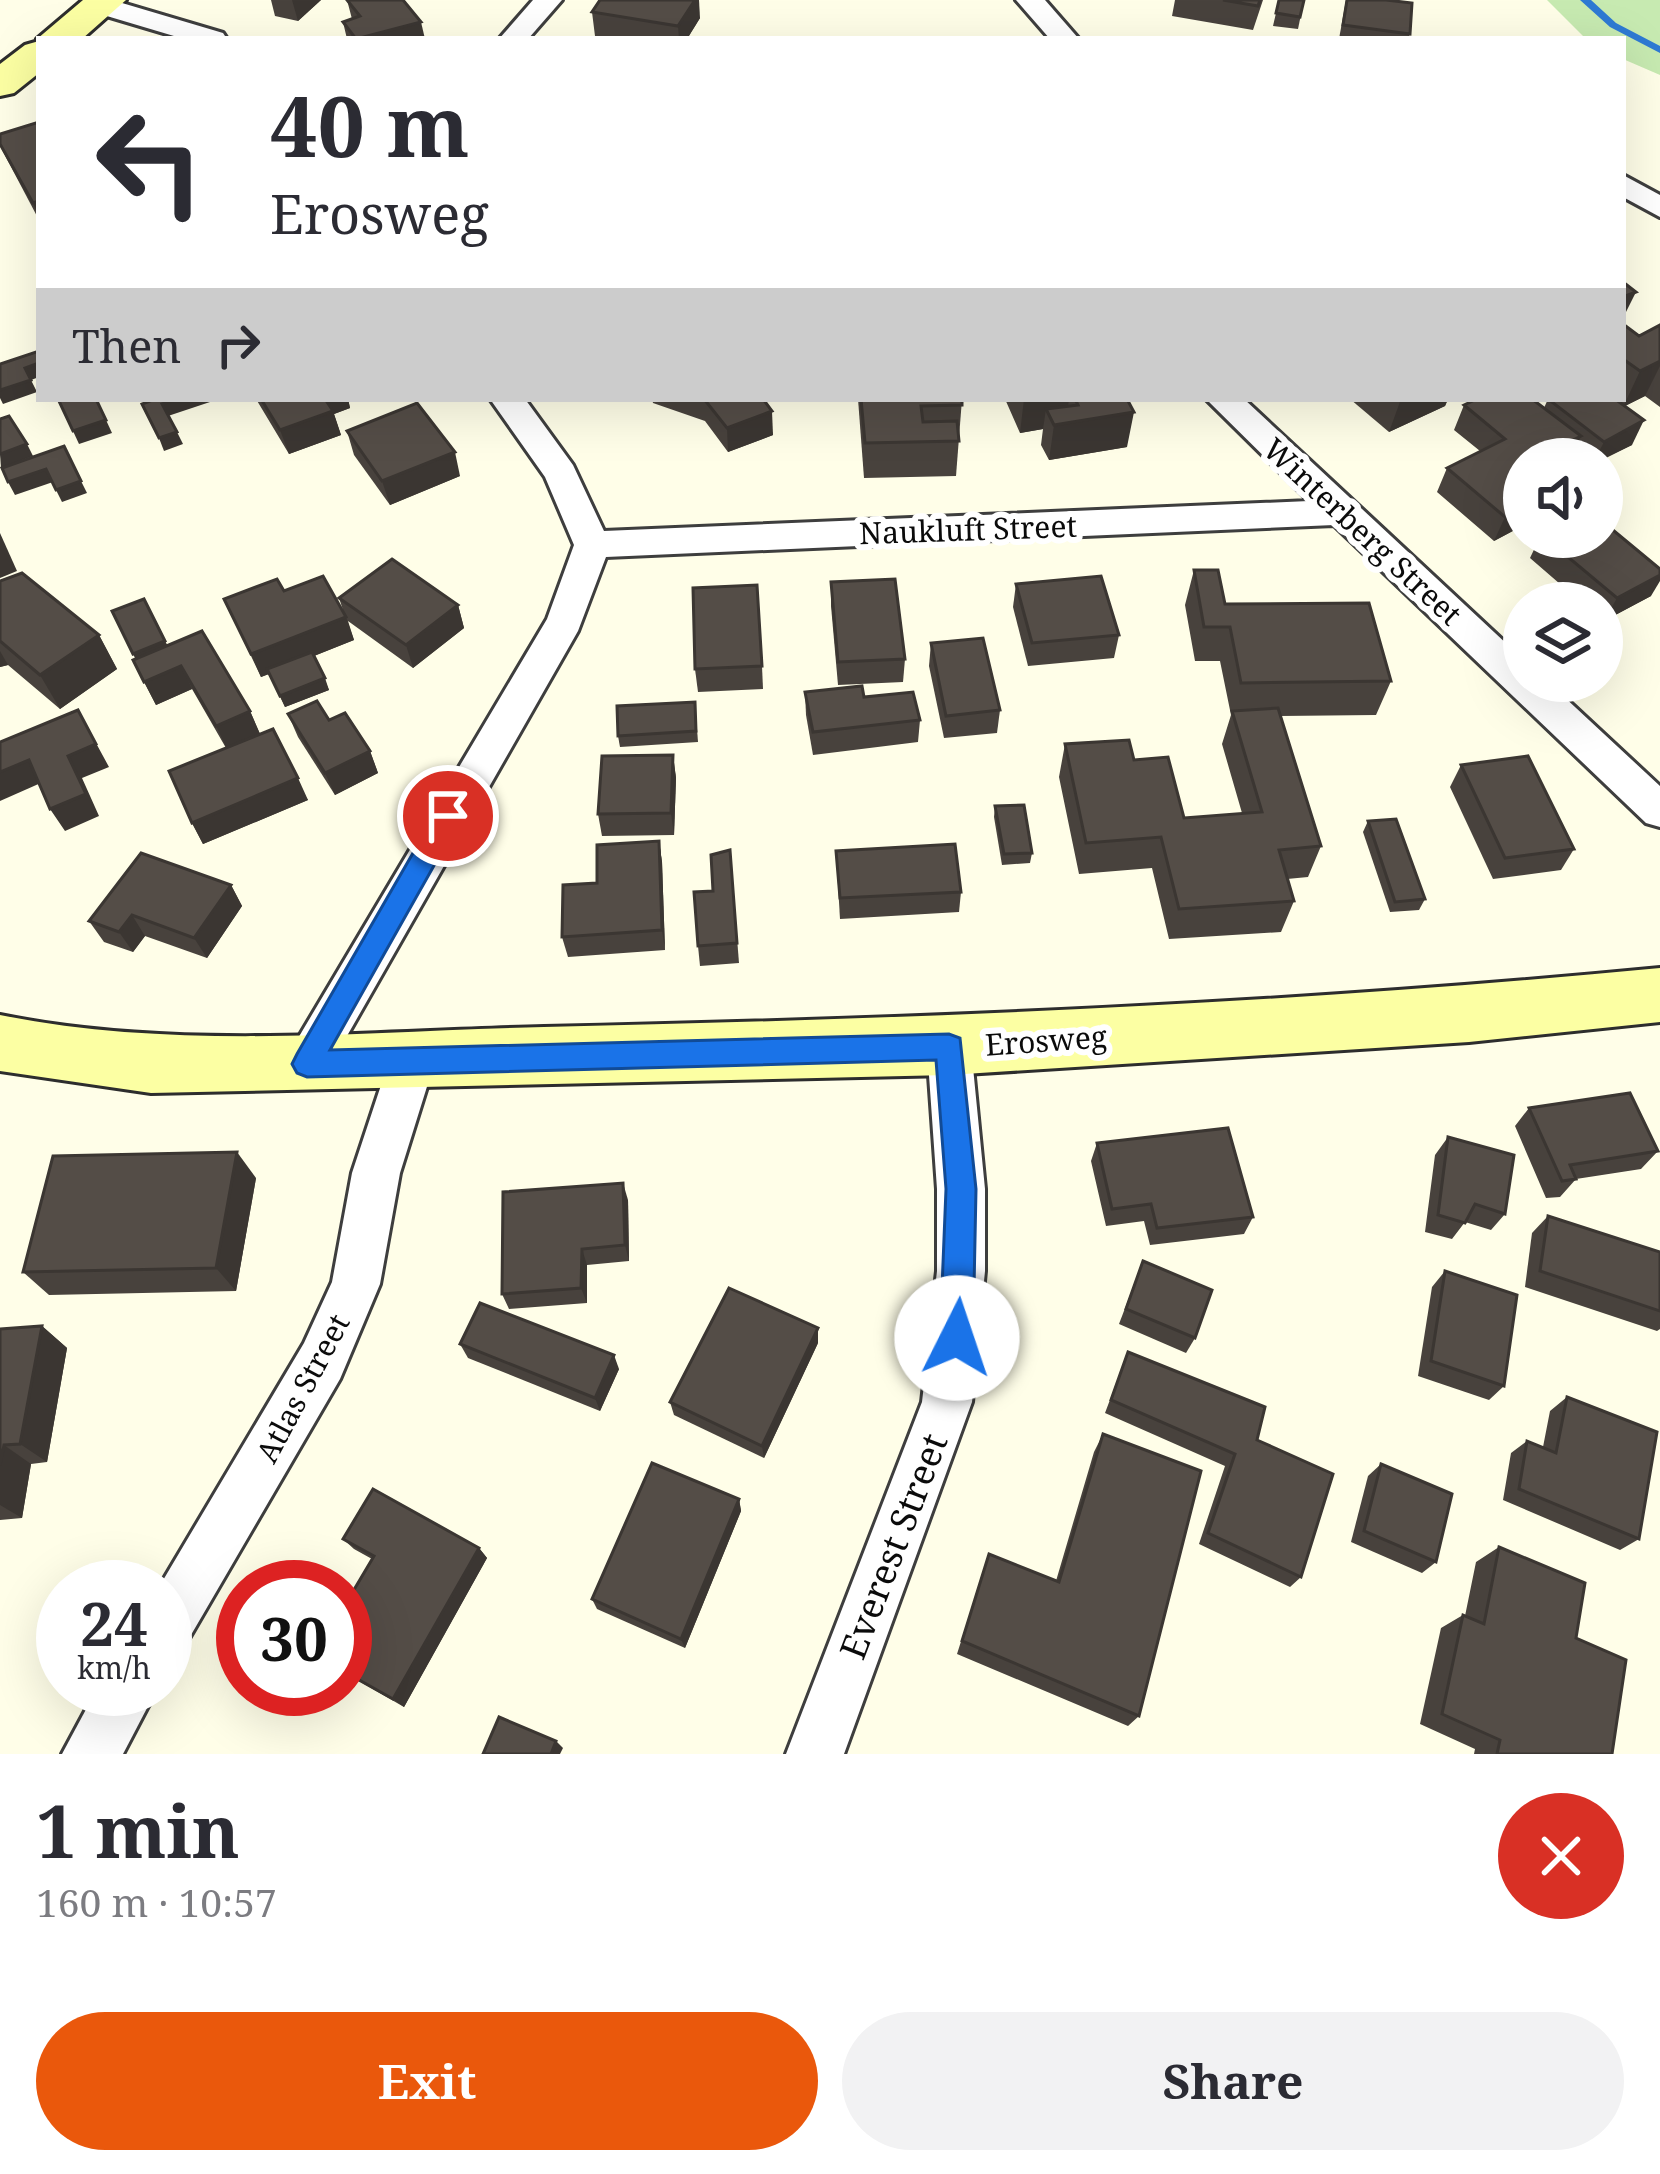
<!DOCTYPE html>
<html lang="en">
<head>
<meta charset="utf-8">
<style>
  :root { --surface:#fff; --page:#f2f2f3; --text:#2b2b33; --muted:#7c7c81; --accent:#ea580c }
  body { margin:0; font-family:"Noto Serif",serif; background:var(--page); color:var(--text); height:100vh; display:flex; flex-direction:column; font-size:45px; white-space:nowrap }
  * { box-sizing:border-box; margin:0 }
  p { font-size:39px; color:var(--muted) }
  .icon { flex:none; width:66px; height:66px; fill:none; stroke:currentColor; stroke-width:2; stroke-linecap:round; stroke-linejoin:round }
  .map { position:relative; height:1754px; overflow:hidden }
  .panel { display:flex; flex-direction:column; background:var(--surface); flex:1 }
  .panel>* { flex:none }
  .hud { position:absolute; left:36px; top:36px; width:1590px; height:366px; border-radius:0px; box-shadow:0 12px 48px #0002; background:#fff; color:var(--text); overflow:hidden }
  .buttons { position:absolute; left:1503px; top:438px; display:grid; gap:24px }
  .buttons a { display:grid; place-items:center; width:120px; height:120px; border-radius:50%; background:var(--surface); box-shadow:0 12px 48px #0002; font-size:60px }
  .speed { position:absolute; left:36px; top:1560px; display:flex; gap:24px; font-size:60px; font-weight:700; text-align:center }
  .speed>* { display:grid; place-content:center; width:156px; height:156px; border-radius:50%; background:var(--surface); box-shadow:0 12px 48px #0002; line-height:1 }
  .speed small { font-size:30px; font-weight:400 }
  .speed .limit { border:18px solid #d22; background:#fff; color:#111 }
  .pin { position:absolute; display:grid; place-items:center; width:102px; height:102px; color:#fff; margin:-51px; border:6px solid #fff; border-radius:50%; box-shadow:0 3px 12px #0007 }
  .me { position:absolute; width:132px; margin:-66px; rotate:4deg; stroke-linejoin:round; filter:drop-shadow(0 0 9px #0008) }
  .turn { display:flex; align-items:center; gap:42px; height:252px; padding:0 36px; font-size:54px }
  .turn .icon { width:156px; height:156px; stroke-width:2.5 }
  .turn b { display:block; font-size:84px; line-height:102px }
  .then { display:flex; align-items:center; height:114px; padding:0 36px; background:#0003; gap:24px; font-size:45px }
  .round { display:grid; place-items:center; flex:none; width:126px; height:126px; border-radius:63px; background:var(--page) }
  .head { display:flex; align-items:center; justify-content:space-between; height:204px; padding:0 36px }
  h1 { font-size:72px; font-weight:700; line-height:90px }
  .primary-button { display:flex; gap:24px; margin-top:auto; padding:24px 36px }
  .primary-button a { flex:1; height:138px; border-radius:72px; background:var(--accent); color:#fff; font-size:48px; font-weight:700; line-height:138px; text-align:center }
  .primary-button a+a { background:var(--page); color:var(--text) }
  .map>svg:first-child { display:block }
  .green { fill:#c7eab1 }
  .lines { fill:none; stroke-linecap:round; stroke-linejoin:round }
  .stream { fill:#2e7ad3; fill-rule:evenodd }
  .street-casing { stroke:#3e3e3e; stroke-width:6 }
  .secondary-casing { stroke:#2d2d2d; stroke-width:6 }
  .street { fill:#fff; fill-rule:evenodd }
  .secondary { fill:#fcffa3; fill-rule:evenodd }
  .wall { fill:#48423d }
  .shaded-wall { fill:#3b3632 }
  .building { fill:#544d47; stroke:#3b3632; stroke-width:3 }
  .route { fill:#1a73e8; stroke:#114b97; stroke-width:3 }
  .labels { text-anchor:middle; dominant-baseline:central; stroke-width:12; stroke-linejoin:round; paint-order:stroke }
  .street-label { font-size:30px; fill:#0b0b0b; stroke:#fff }
  .near-street-label { font-size:36px; fill:#0b0b0b; stroke:#fff }
</style>
</head>
<body>
<div class="map">
<svg width="1660" height="1754" viewBox="0 0 1660 1754">
  <rect width="100%" height="100%" fill="#fffee8"/>
  <polygon class="green" points="1547,0 1660,0 1660,75 1623,59 1623,39 1586,39"/>
  <g class="lines">
    <polygon class="stream" points="1580,0 1591,0 1616,23 1660,46 1660,53 1610,27"/>
    <g class="street-casing">
      <g id="street">
        <polygon points="90,0 112,0 223,33 227,39 184,39 90,11 86,5"/>
        <polygon points="533,0 562,0 528,39 499,39"/>
        <polygon points="1016,0 1045,0 1079,39 1050,39"/>
        <polygon points="1623,175 1660,195 1660,217 1623,197"/>
        <polygon points="490,399 525,399 573,465 604,531 1309,501 1206,399 1244,399 1524,660 1524,681 1547,681 1660,786 1660,827 1646,823 1334,525 606,557 578,631 323,1078 307,1084 291,1078 284,1064 291,1050 547,619 574,545 545,477"/>
        <polygon points="949,1027 965,1033 971,1047 985,1189 985,1271 972,1402 844,1754 786,1754 922,1402 937,1271 937,1189 927,1047 933,1033"/>
        <polygon points="412,1041 428,1047 435,1061 400,1173 380,1284 340,1379 184,1647 165,1655 165,1587 159,1587 304,1343 332,1282 352,1173 389,1061 396,1047"/>
        <polygon points="97,1689 157,1689 123,1754 62,1754"/>
      </g>
    </g>
    <g class="secondary-casing">
      <g id="secondary">
        <polygon points="83,0 126,0 82,39 39,39 39,73 14,93 0,96 0,64 25,45 39,41 37,39"/>
        <path d="M1660,968V1022L1469,1042L949,1075L151,1093L0,1071V1015C177,1051 364,1031 544,1027C917,1019 1289,1004 1660,968Z"/>
      </g>
    </g>
    <use href="#street" class="street"/>
    <use href="#secondary" class="secondary"/>
  </g>
  <g class="wall">
    <polygon points="271,0 321,0 298,21 275,16"/>
    <polygon points="347,0 425,39 347,39 343,22 352,19"/>
    <polygon points="1175,0 1263,0 1253,30 1172,16"/>
    <polygon points="1279,0 1304,0 1298,29 1273,26"/>
    <polygon points="1346,0 1410,34 1408,39 1339,39"/>
    <polygon points="592,12 700,18 687,39 611,39 595,36"/>
    <polygon points="39,122 39,220 0,146 0,134"/>
    <polygon points="1623,324 1639,336 1660,325 1660,407 1645,396 1625,406 1632,445 1602,459 1583,459 1574,452 1524,459 1524,525 1494,541 1437,492 1447,468 1480,451 1454,430 1464,405 1544,408 1548,399 1623,399"/>
    <polygon points="256,399 348,399 350,408 334,414 341,435 289,454"/>
    <polygon points="652,399 763,399 773,435 728,452 705,421 653,403"/>
    <polygon points="858,399 962,399 956,476 864,478"/>
    <polygon points="1005,399 1127,399 1127,447 1049,460 1041,445 1043,429 1020,433"/>
    <polygon points="1350,399 1448,399 1445,406 1389,432"/>
    <polygon points="347,431 460,476 390,505 354,455"/>
    <polygon points="1540,537 1602,537 1651,596 1604,621 1602,603 1582,603 1530,558"/>
    <polygon points="1194,570 1225,604 1391,681 1376,715 1280,716 1321,846 1308,877 1287,879 1294,901 1281,932 1169,939 1152,868 1079,874 1059,777 1065,744 1134,760 1184,818 1242,813 1222,744 1231,715 1220,661 1195,661 1185,605"/>
    <polygon points="0,581 99,635 117,669 60,709 8,665 0,667"/>
    <polygon points="831,582 905,659 903,682 838,685 831,606"/>
    <polygon points="1016,584 1119,635 1114,658 1028,666 1013,607"/>
    <polygon points="284,591 345,616 339,598 458,605 464,628 413,668 348,621 354,640 314,656 329,690 285,707 269,674 261,677 224,599"/>
    <polygon points="165,641 167,645 250,711 260,734 308,800 203,844 192,823 226,748 192,689 156,705 133,660"/>
    <polygon points="931,643 1000,710 997,733 944,738 929,666"/>
    <polygon points="762,666 763,689 698,692 695,669"/>
    <polygon points="805,692 920,720 918,742 813,755 806,715"/>
    <polygon points="695,702 698,742 620,747 618,736"/>
    <polygon points="288,714 329,720 370,751 378,773 335,795 298,737"/>
    <polygon points="673,755 676,778 674,835 602,836 598,814"/>
    <polygon points="1461,765 1574,849 1561,870 1493,879 1450,787"/>
    <polygon points="995,806 1032,853 1030,863 1002,865 994,817"/>
    <polygon points="1368,821 1425,899 1419,910 1390,912 1363,832"/>
    <polygon points="659,841 662,862 665,950 568,957 562,937 597,883"/>
    <polygon points="730,850 739,963 700,966 698,946"/>
    <polygon points="836,851 961,892 959,912 840,919"/>
    <polygon points="231,885 242,906 207,958 145,936 133,952 104,942 89,921"/>
    <polygon points="1529,1108 1658,1151 1641,1169 1576,1179 1560,1197 1546,1198 1515,1126"/>
    <polygon points="1448,1137 1505,1214 1491,1230 1465,1222 1452,1239 1425,1232 1435,1155"/>
    <polygon points="1097,1143 1253,1217 1244,1234 1150,1245 1144,1221 1106,1226 1091,1161"/>
    <polygon points="256,1178 236,1291 49,1295 23,1272"/>
    <polygon points="628,1200 629,1261 587,1265 587,1303 509,1309 502,1294"/>
    <polygon points="1548,1216 1660,1252 1660,1329 1657,1331 1525,1287 1532,1233"/>
    <polygon points="1143,1261 1195,1338 1186,1353 1119,1324"/>
    <polygon points="1445,1271 1504,1386 1489,1400 1418,1376 1432,1287"/>
    <polygon points="42,1326 67,1348 47,1462 31,1464 22,1518 0,1520 0,1329"/>
    <polygon points="818,1343 764,1458 674,1415 670,1402"/>
    <polygon points="460,1344 619,1369 600,1411 468,1358"/>
    <polygon points="1128,1352 1257,1440 1301,1577 1290,1587 1199,1544 1225,1466 1105,1413"/>
    <polygon points="1567,1397 1639,1539 1620,1550 1503,1500 1511,1453 1527,1441 1543,1447 1550,1411"/>
    <polygon points="1103,1434 1139,1716 1128,1726 957,1654 984,1569 1056,1581 1094,1452"/>
    <polygon points="1381,1464 1436,1562 1422,1573 1351,1542 1368,1476"/>
    <polygon points="739,1499 741,1511 685,1648 597,1609 592,1599"/>
    <polygon points="343,1539 479,1548 487,1558 404,1707 345,1673 345,1605 372,1559 354,1549"/>
    <polygon points="1499,1547 1576,1638 1612,1754 1474,1754 1475,1749 1420,1724 1441,1628 1463,1615 1465,1616 1476,1562"/>
  </g>
  <g class="shaded-wall">
    <polygon points="292,0 321,0 298,21"/>
    <polygon points="695,0 699,0 700,18 687,39 679,39 678,26"/>
    <polygon points="421,22 425,39 362,39"/>
    <polygon points="39,201 39,218 33,203"/>
    <polygon points="1636,292 1624,316 1623,317 1623,297"/>
    <polygon points="1660,361 1660,366 1645,396 1623,407 1640,371"/>
    <polygon points="39,363 39,377 31,380 37,392 3,404 0,398 0,390 25,368"/>
    <polygon points="178,399 219,399 168,416 162,404"/>
    <polygon points="323,399 348,399 350,408 334,414 341,435 289,454 280,430"/>
    <polygon points="1024,399 1069,399 1066,423 1134,412 1127,447 1049,460 1054,425 1046,409 1043,429 1020,433"/>
    <polygon points="1401,399 1448,399 1445,406 1389,432"/>
    <polygon points="772,411 773,435 728,452 727,428"/>
    <polygon points="106,420 112,433 79,444 73,431"/>
    <polygon points="1644,420 1632,445 1602,460 1595,459 1604,442"/>
    <polygon points="177,432 183,444 164,451 159,438"/>
    <polygon points="1581,436 1570,459 1536,459"/>
    <polygon points="27,444 33,456 1,468 0,454"/>
    <polygon points="455,452 460,476 390,505 382,481"/>
    <polygon points="46,469 53,482 15,495 8,482"/>
    <polygon points="81,481 87,493 62,502 56,490"/>
    <polygon points="1524,507 1524,525 1494,541 1505,517"/>
    <polygon points="0,533 17,571 0,578"/>
    <polygon points="1660,575 1660,581 1651,596 1604,621 1617,598"/>
    <polygon points="458,605 464,628 413,668 406,645"/>
    <polygon points="346,617 354,640 261,677 251,654"/>
    <polygon points="99,635 117,669 60,709 40,675"/>
    <polygon points="165,641 171,653 139,666 133,654"/>
    <polygon points="0,651 8,665 0,667"/>
    <polygon points="181,666 192,689 156,705 144,682"/>
    <polygon points="325,678 329,690 285,707 280,696"/>
    <polygon points="78,710 109,767 82,778 99,816 65,831 50,809 68,756"/>
    <polygon points="250,711 260,734 227,749 216,726"/>
    <polygon points="370,751 378,773 335,795 325,773"/>
    <polygon points="673,755 676,778 674,835 671,813"/>
    <polygon points="29,760 43,782 0,801 0,772"/>
    <polygon points="298,778 308,800 203,844 192,823"/>
    <polygon points="659,841 662,862 665,950 662,930"/>
    <polygon points="231,885 242,906 207,958 194,938"/>
    <polygon points="132,915 145,936 133,952 119,932"/>
    <polygon points="237,1152 256,1178 236,1291 216,1268"/>
    <polygon points="623,1183 628,1200 629,1261 625,1245"/>
    <polygon points="582,1249 587,1265 587,1303 581,1288"/>
    <polygon points="42,1326 67,1348 47,1462 20,1444"/>
    <polygon points="818,1328 818,1343 764,1458 762,1446"/>
    <polygon points="614,1355 619,1369 600,1411 595,1398"/>
    <polygon points="4,1445 31,1464 22,1518 0,1505 0,1465"/>
    <polygon points="739,1499 741,1511 685,1648 681,1639"/>
    <polygon points="479,1548 487,1558 404,1707 393,1699"/>
    <polygon points="556,1741 563,1748 560,1754 551,1754"/>
  </g>
  <g class="building">
    <polygon points="347,0 403,0 421,22 356,39 343,22 360,16"/>
    <polygon points="600,0 695,0 678,26 592,12"/>
    <polygon points="1223,0 1260,0 1258,6"/>
    <polygon points="1279,0 1304,0 1300,17 1276,13"/>
    <polygon points="1347,0 1386,0 1412,3 1410,34 1343,25"/>
    <polygon points="39,122 39,201 33,203 0,144 0,134"/>
    <polygon points="1623,282 1636,292 1623,297"/>
    <polygon points="1623,324 1639,336 1660,325 1660,361 1640,371 1623,359"/>
    <polygon points="39,351 39,363 25,368 31,380 0,390 0,364"/>
    <polygon points="58,399 96,399 106,420 73,431"/>
    <polygon points="155,399 178,399 162,404 177,432 159,438 142,404"/>
    <polygon points="261,399 325,399 333,411 280,430"/>
    <polygon points="704,399 763,399 772,411 727,428"/>
    <polygon points="861,399 962,399 962,405 921,406 923,422 957,421 959,441 865,443"/>
    <polygon points="1075,399 1127,399 1134,412 1054,425 1046,409 1078,405"/>
    <polygon points="1477,399 1532,399 1581,436 1536,459 1524,459 1524,507 1505,517 1447,468 1505,439 1464,405"/>
    <polygon points="1548,399 1615,399 1644,420 1604,442"/>
    <polygon points="417,403 455,452 382,481 347,431"/>
    <polygon points="9,416 27,444 0,454 0,419"/>
    <polygon points="64,446 81,481 56,490 46,469 8,482 2,468"/>
    <polygon points="1602,521 1660,569 1660,575 1617,598 1544,537 1602,537"/>
    <polygon points="392,559 458,605 406,645 339,598"/>
    <polygon points="1194,570 1218,570 1225,604 1369,603 1391,681 1241,683 1230,627 1204,627"/>
    <polygon points="22,573 99,635 40,675 0,641 0,581"/>
    <polygon points="323,576 346,617 251,654 224,599 277,579 284,591"/>
    <polygon points="1101,576 1119,635 1032,643 1016,584"/>
    <polygon points="895,579 905,659 838,662 831,582"/>
    <polygon points="757,585 762,666 695,669 693,588"/>
    <polygon points="144,599 165,641 133,654 112,611"/>
    <polygon points="202,631 250,711 216,726 181,666 144,682 133,660"/>
    <polygon points="983,638 1000,710 946,716 931,643"/>
    <polygon points="312,652 325,678 280,696 267,669"/>
    <polygon points="862,686 864,697 913,692 920,720 813,732 805,692"/>
    <polygon points="317,701 329,720 345,713 370,751 325,773 288,714"/>
    <polygon points="695,702 696,731 618,736 617,706"/>
    <polygon points="1278,708 1321,846 1279,850 1294,901 1179,909 1161,837 1086,843 1065,744 1129,740 1134,760 1168,757 1184,818 1262,812 1232,711"/>
    <polygon points="78,710 96,744 68,756 86,794 50,809 29,760 0,772 0,742"/>
    <polygon points="273,729 298,778 192,823 169,771"/>
    <polygon points="673,755 671,813 598,814 602,756"/>
    <polygon points="1528,756 1574,849 1505,858 1461,765"/>
    <polygon points="1024,805 1032,853 1004,854 995,806"/>
    <polygon points="1396,819 1425,899 1395,902 1368,821"/>
    <polygon points="659,841 662,930 562,937 563,885 597,883 597,845"/>
    <polygon points="955,844 961,892 840,898 836,851"/>
    <polygon points="730,850 737,943 698,946 694,892 713,891 711,855"/>
    <polygon points="141,853 231,885 194,938 132,915 119,932 89,921"/>
    <polygon points="1630,1093 1658,1151 1570,1165 1576,1179 1562,1181 1529,1108"/>
    <polygon points="1228,1128 1253,1217 1157,1228 1151,1204 1112,1209 1097,1143"/>
    <polygon points="1448,1137 1514,1155 1505,1214 1475,1204 1465,1223 1438,1215"/>
    <polygon points="237,1152 216,1268 23,1272 53,1156"/>
    <polygon points="623,1183 625,1245 582,1249 581,1288 502,1294 503,1192"/>
    <polygon points="1548,1216 1660,1252 1660,1311 1540,1271"/>
    <polygon points="1143,1261 1212,1290 1195,1338 1126,1309"/>
    <polygon points="1445,1271 1517,1295 1504,1386 1431,1361"/>
    <polygon points="729,1288 818,1328 762,1446 670,1402"/>
    <polygon points="480,1303 614,1355 595,1398 460,1344"/>
    <polygon points="42,1326 20,1444 4,1445 0,1465 0,1329"/>
    <polygon points="1128,1352 1265,1407 1257,1440 1333,1474 1301,1577 1208,1533 1235,1454 1111,1400"/>
    <polygon points="1567,1397 1657,1432 1639,1539 1519,1489 1527,1441 1556,1453"/>
    <polygon points="1103,1434 1201,1471 1139,1716 962,1641 989,1554 1059,1582"/>
    <polygon points="652,1463 739,1499 681,1639 592,1599"/>
    <polygon points="1381,1464 1452,1494 1436,1562 1364,1531"/>
    <polygon points="373,1489 479,1548 393,1699 345,1672 345,1605 374,1556 343,1539"/>
    <polygon points="1499,1547 1585,1583 1576,1638 1626,1660 1612,1754 1497,1754 1500,1740 1442,1714 1463,1615 1484,1624"/>
    <polygon points="499,1717 556,1741 551,1754 483,1754"/>
  </g>
  <polygon class="route" points="448,805 462,816 330,1050 949,1034 960,1038 976,1189 973,1338 968,1349 957,1354 945,1349 940,1338 946,1189 936,1060 307,1077 297,1073 292,1064 297,1054 439,808"/>
  <g class="labels">
    <g class="street-label">
      <text transform="translate(968 529) rotate(-2)">Naukluft Street</text>
      <text transform="translate(1363 531) rotate(43)">Winterberg Street</text>
      <text transform="translate(1046 1040) rotate(-4)">Erosweg</text>
      <text transform="translate(302 1388) rotate(-62)">Atlas Street</text>
    </g>
    <g class="near-street-label">
      <text transform="translate(893 1546) rotate(-69)">Everest Street</text>
    </g>
  </g>
</svg>
<div class="buttons">
<a><svg class="icon" aria-label="sound" viewBox="0 0 24 24"><path d="M4 9h4l5-4v14l-5-4H4zM17 9q2 3 0 6"/></svg></a>
<a><svg class="icon" aria-label="layers" viewBox="0 0 24 24"><path d="M12 4l9 5-9 5-9-5zM3 14l9 5 9-5"/></svg></a>
</div>
<div class="speed"><div>24<small>km/h</small></div><div class="limit">30</div></div>
<div class="pin" style="left:448px;top:816px;background:#d93025"><svg class="icon" aria-label="arrive" viewBox="0 0 24 24"><path d="M6 21V4h12l-3 4 3 4H6"/></svg></div>
<svg class="me" style="left:957px;top:1338px" viewBox="-20 -20 40 40"><circle r="19" fill="#fff"/><path d="M0-13L10 11 0 6-10 11z" fill="#1a73e8"/></svg>
<div class="hud">
<div class="turn"><svg class="icon" aria-label="left" viewBox="0 0 24 24"><path d="M17 20v-9H6M10 6l-5 5 5 5"/></svg><div><b>40 m</b>Erosweg</div></div>
<div class="then">Then<svg class="icon" aria-label="right" viewBox="0 0 24 24"><path d="M7 20v-9h11M14 6l5 5-5 5"/></svg></div>
</div>
</div>
<section class="panel">
<div class="head"><div><h1>1 min</h1><p>160 m · 10:57</p></div><a class="round" style="background:#d93025;color:#fff"><svg class="icon" aria-label="close" viewBox="0 0 24 24"><path d="M6 6l12 12M18 6L6 18"/></svg></a></div>
<div class="primary-button"><a>Exit</a><a>Share</a></div>
</section>
</body>
</html>
